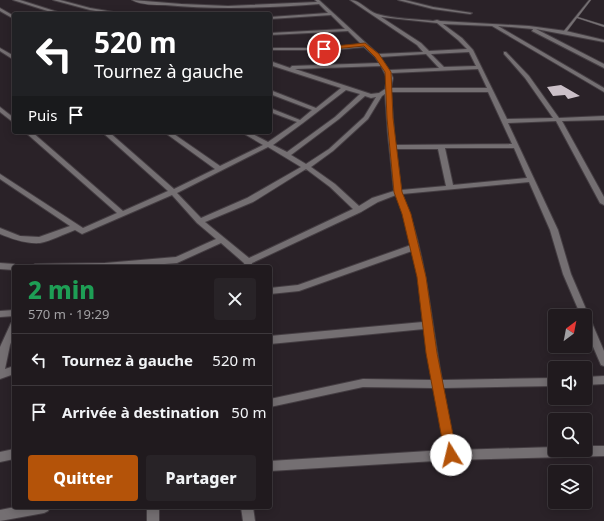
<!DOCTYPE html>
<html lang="fr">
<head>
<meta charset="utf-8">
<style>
  :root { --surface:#201a1e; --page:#282327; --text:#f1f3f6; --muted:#a2a1a4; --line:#3d383c; --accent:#b45309 }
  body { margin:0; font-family:"Noto Sans",sans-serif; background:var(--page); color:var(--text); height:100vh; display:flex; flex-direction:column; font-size:15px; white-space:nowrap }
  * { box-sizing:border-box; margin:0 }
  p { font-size:13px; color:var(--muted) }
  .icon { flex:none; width:22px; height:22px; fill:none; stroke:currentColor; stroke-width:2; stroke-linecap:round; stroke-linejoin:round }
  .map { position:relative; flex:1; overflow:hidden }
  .drawer { position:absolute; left:12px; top:265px; width:260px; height:244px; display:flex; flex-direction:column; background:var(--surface); border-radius:4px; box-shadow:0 2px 10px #0003,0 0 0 1px var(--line) }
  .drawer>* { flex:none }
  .top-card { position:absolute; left:12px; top:12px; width:260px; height:122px; border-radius:4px; box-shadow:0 2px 10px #0003,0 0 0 1px var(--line); background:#202124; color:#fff; overflow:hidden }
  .needle { width:26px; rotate:32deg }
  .fabs { position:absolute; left:548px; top:309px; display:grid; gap:8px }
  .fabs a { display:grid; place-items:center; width:44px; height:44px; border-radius:4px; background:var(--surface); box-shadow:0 2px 10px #0003,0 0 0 1px var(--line); font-size:20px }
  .pin { position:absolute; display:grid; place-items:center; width:34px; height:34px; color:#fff; margin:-17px; border:2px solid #fff; border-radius:50%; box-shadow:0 1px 4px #0007 }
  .me { position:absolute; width:44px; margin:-22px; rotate:351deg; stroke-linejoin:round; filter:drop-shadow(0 0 3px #0008) }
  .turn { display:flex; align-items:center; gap:14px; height:84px; padding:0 16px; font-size:18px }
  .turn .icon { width:52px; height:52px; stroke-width:2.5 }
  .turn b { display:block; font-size:28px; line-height:34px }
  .then { display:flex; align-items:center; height:38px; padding:0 16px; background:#0003; gap:8px; font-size:15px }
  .round { display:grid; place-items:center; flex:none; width:42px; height:42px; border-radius:4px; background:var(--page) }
  .head { display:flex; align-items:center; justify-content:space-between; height:68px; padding:0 16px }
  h1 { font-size:24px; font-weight:800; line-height:30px; color:#1e9e55 }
  .button { display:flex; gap:8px; margin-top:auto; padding:8px 16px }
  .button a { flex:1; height:46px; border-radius:4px; background:var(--accent); color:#fff; font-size:16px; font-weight:800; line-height:46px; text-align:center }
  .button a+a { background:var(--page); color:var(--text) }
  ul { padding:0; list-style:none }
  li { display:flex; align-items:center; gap:12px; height:52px; padding:0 16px; border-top:1px solid var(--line) }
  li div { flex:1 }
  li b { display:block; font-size:15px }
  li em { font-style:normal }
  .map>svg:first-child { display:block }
  .building { fill:#cbc0c8 }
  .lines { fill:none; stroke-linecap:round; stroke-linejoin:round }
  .service-casing { stroke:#443d42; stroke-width:1 }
  .minor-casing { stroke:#443d42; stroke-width:2 }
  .service { fill:#746f72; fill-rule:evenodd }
  .minor { fill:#746f72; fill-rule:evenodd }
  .route { fill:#b45309; stroke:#753606 }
</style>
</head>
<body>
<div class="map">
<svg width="604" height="521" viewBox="0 0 604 521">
  <rect width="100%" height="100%" fill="#2a2228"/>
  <polygon class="building" points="561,85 568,89 580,96 568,99 565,95 553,96 547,87"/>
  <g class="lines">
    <g class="service-casing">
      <polygon id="service" points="589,0 591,0 578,17 604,25 604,27 577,18 565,34 563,34 563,32"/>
    </g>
    <g class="minor-casing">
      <g id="minor">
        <polygon points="13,0 20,0 64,14 57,14"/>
        <polygon points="53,0 60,0 90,8 125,14 114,14 90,10"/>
        <path d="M132,0L181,4L228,6L317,2L315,0H319L378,54L423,52L417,45L350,0C361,0 367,11 377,14C395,19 415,19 433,21L437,20L440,21L529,26L566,31L604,40V42L536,29L604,64V68L532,31L533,29L498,26L604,88V92L492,26L443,24L462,38L473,50L507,119L553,118L525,78L504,54V52H506L529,76L559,118L604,116V120L562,121L604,197V205L600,203L556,121L508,123L558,230L571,274L604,351V366L601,365L585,328V316H581L563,274L550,230L529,182L402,194C427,253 430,317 442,380L555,378V386L443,388L455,450L555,447V450H585V446H604V456L451,460L270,471V461L445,450L434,388L363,387L270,407V399L363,379L432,380L424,329L270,344V336L423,322L418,277L412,251L299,291L270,294V288L298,285L411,245L403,214L396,195L378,202L361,212L252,263L251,267H245L244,263L221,243L177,263L127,267H31L35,264L105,263L176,257L216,239L197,223L172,195L82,234L75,230C64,234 51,241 40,243C26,244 12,239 0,234V228L20,236L39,237L70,226L0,179V174L83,228L117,213L25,132H32L123,211L168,191L102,132H109L174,189L215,169L164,132H171L220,166L263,145L241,132H249L268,142L297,122L270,112V108L300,120L312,110L270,94V90L316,108L341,88L270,65V61L290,68L292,66L379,63L375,57L364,47L333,50H270V48H333L361,44L348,31L270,35V33L345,29L331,15L270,19V17L328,13L319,4C268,8 216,10 165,5C155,5 141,5 132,0ZM381,17L437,23L458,40L467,49L429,51L421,43ZM469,52L476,66L444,67L431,54ZM426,54L439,68L389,70L380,57ZM381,66L387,78L385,89L379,93L371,94L295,69ZM478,69L487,88H391L393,78L391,73ZM346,90L360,94L335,117L287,152L273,145L303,123ZM391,92H488L512,144L395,145ZM385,94L388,136L394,191L372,198L359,206L335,184L311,167L333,151L368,119L382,96ZM365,96L371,98L376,97L364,117L329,149L306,164L291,155L339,119ZM268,147L301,167L247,198L201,218L177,193ZM445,148H514L527,178L453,185ZM396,149H438L446,186L401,190ZM306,169L330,187L353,209L249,258L205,222L253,202Z"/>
        <polygon points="398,0 405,0 433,7 472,13 470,14 433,9"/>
        <polygon points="0,8 14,16 14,19 0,11"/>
        <polygon points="0,48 14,56 14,60 0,51"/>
        <polygon points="0,107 14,118 14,123 0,112"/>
        <polygon points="0,263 14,264 18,267 14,267 14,270 0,269"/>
        <polygon points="14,310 14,316 0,317 0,311"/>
        <polygon points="14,321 14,335 10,345 5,369 14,366 14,374 0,379 0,347 11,323"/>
        <polygon points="604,376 604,384 585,385 585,377"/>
        <polygon points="14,449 14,459 0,462 0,452"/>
        <polygon points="15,507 50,507 48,511 44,513 0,521 0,510"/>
        <rect x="147" y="507" width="12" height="14"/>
        <polygon points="241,507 253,507 255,521 243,521"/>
      </g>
    </g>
    <use href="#service" class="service"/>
    <use href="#minor" class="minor"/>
  </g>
  <polygon class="route" points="365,43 379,54 391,72 393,118 402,192 411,214 426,277 437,353 457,455 455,459 451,461 446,459 445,455 426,353 417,277 402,214 394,192 387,118 385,72 375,57 364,46 324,50 321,49 324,47"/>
</svg>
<div class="fabs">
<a><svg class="needle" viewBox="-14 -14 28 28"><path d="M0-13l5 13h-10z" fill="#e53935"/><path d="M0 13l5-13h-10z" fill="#a2a1a4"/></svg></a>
<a><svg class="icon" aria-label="sound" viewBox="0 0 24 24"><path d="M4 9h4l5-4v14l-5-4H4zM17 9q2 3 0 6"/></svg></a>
<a><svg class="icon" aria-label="search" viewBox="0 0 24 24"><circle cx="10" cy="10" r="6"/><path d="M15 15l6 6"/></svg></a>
<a><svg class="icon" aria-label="layers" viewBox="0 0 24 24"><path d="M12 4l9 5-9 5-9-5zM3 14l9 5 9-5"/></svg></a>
</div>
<div class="pin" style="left:324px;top:49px;background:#d93025"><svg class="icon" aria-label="arrive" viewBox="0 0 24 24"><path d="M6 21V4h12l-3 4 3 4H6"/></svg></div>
<svg class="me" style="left:451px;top:455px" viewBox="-20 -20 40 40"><circle r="19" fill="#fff"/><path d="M0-13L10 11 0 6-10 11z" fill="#b45309"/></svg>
<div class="top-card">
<div class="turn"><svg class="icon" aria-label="left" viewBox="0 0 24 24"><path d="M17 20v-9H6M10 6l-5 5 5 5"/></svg><div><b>520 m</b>Tournez à gauche</div></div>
<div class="then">Puis<svg class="icon" aria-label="arrive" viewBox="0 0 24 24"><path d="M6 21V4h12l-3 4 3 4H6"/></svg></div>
</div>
<section class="drawer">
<div class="head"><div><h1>2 min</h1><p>570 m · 19:29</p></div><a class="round"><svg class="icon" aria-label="close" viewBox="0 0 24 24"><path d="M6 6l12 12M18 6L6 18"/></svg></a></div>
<ul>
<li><svg class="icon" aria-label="left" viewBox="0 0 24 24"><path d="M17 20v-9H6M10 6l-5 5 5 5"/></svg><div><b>Tournez à gauche</b></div><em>520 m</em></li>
<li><svg class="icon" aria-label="arrive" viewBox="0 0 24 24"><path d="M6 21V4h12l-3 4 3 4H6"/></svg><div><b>Arrivée à destination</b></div><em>50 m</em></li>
</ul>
<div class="button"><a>Quitter</a><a>Partager</a></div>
</section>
</div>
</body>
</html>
